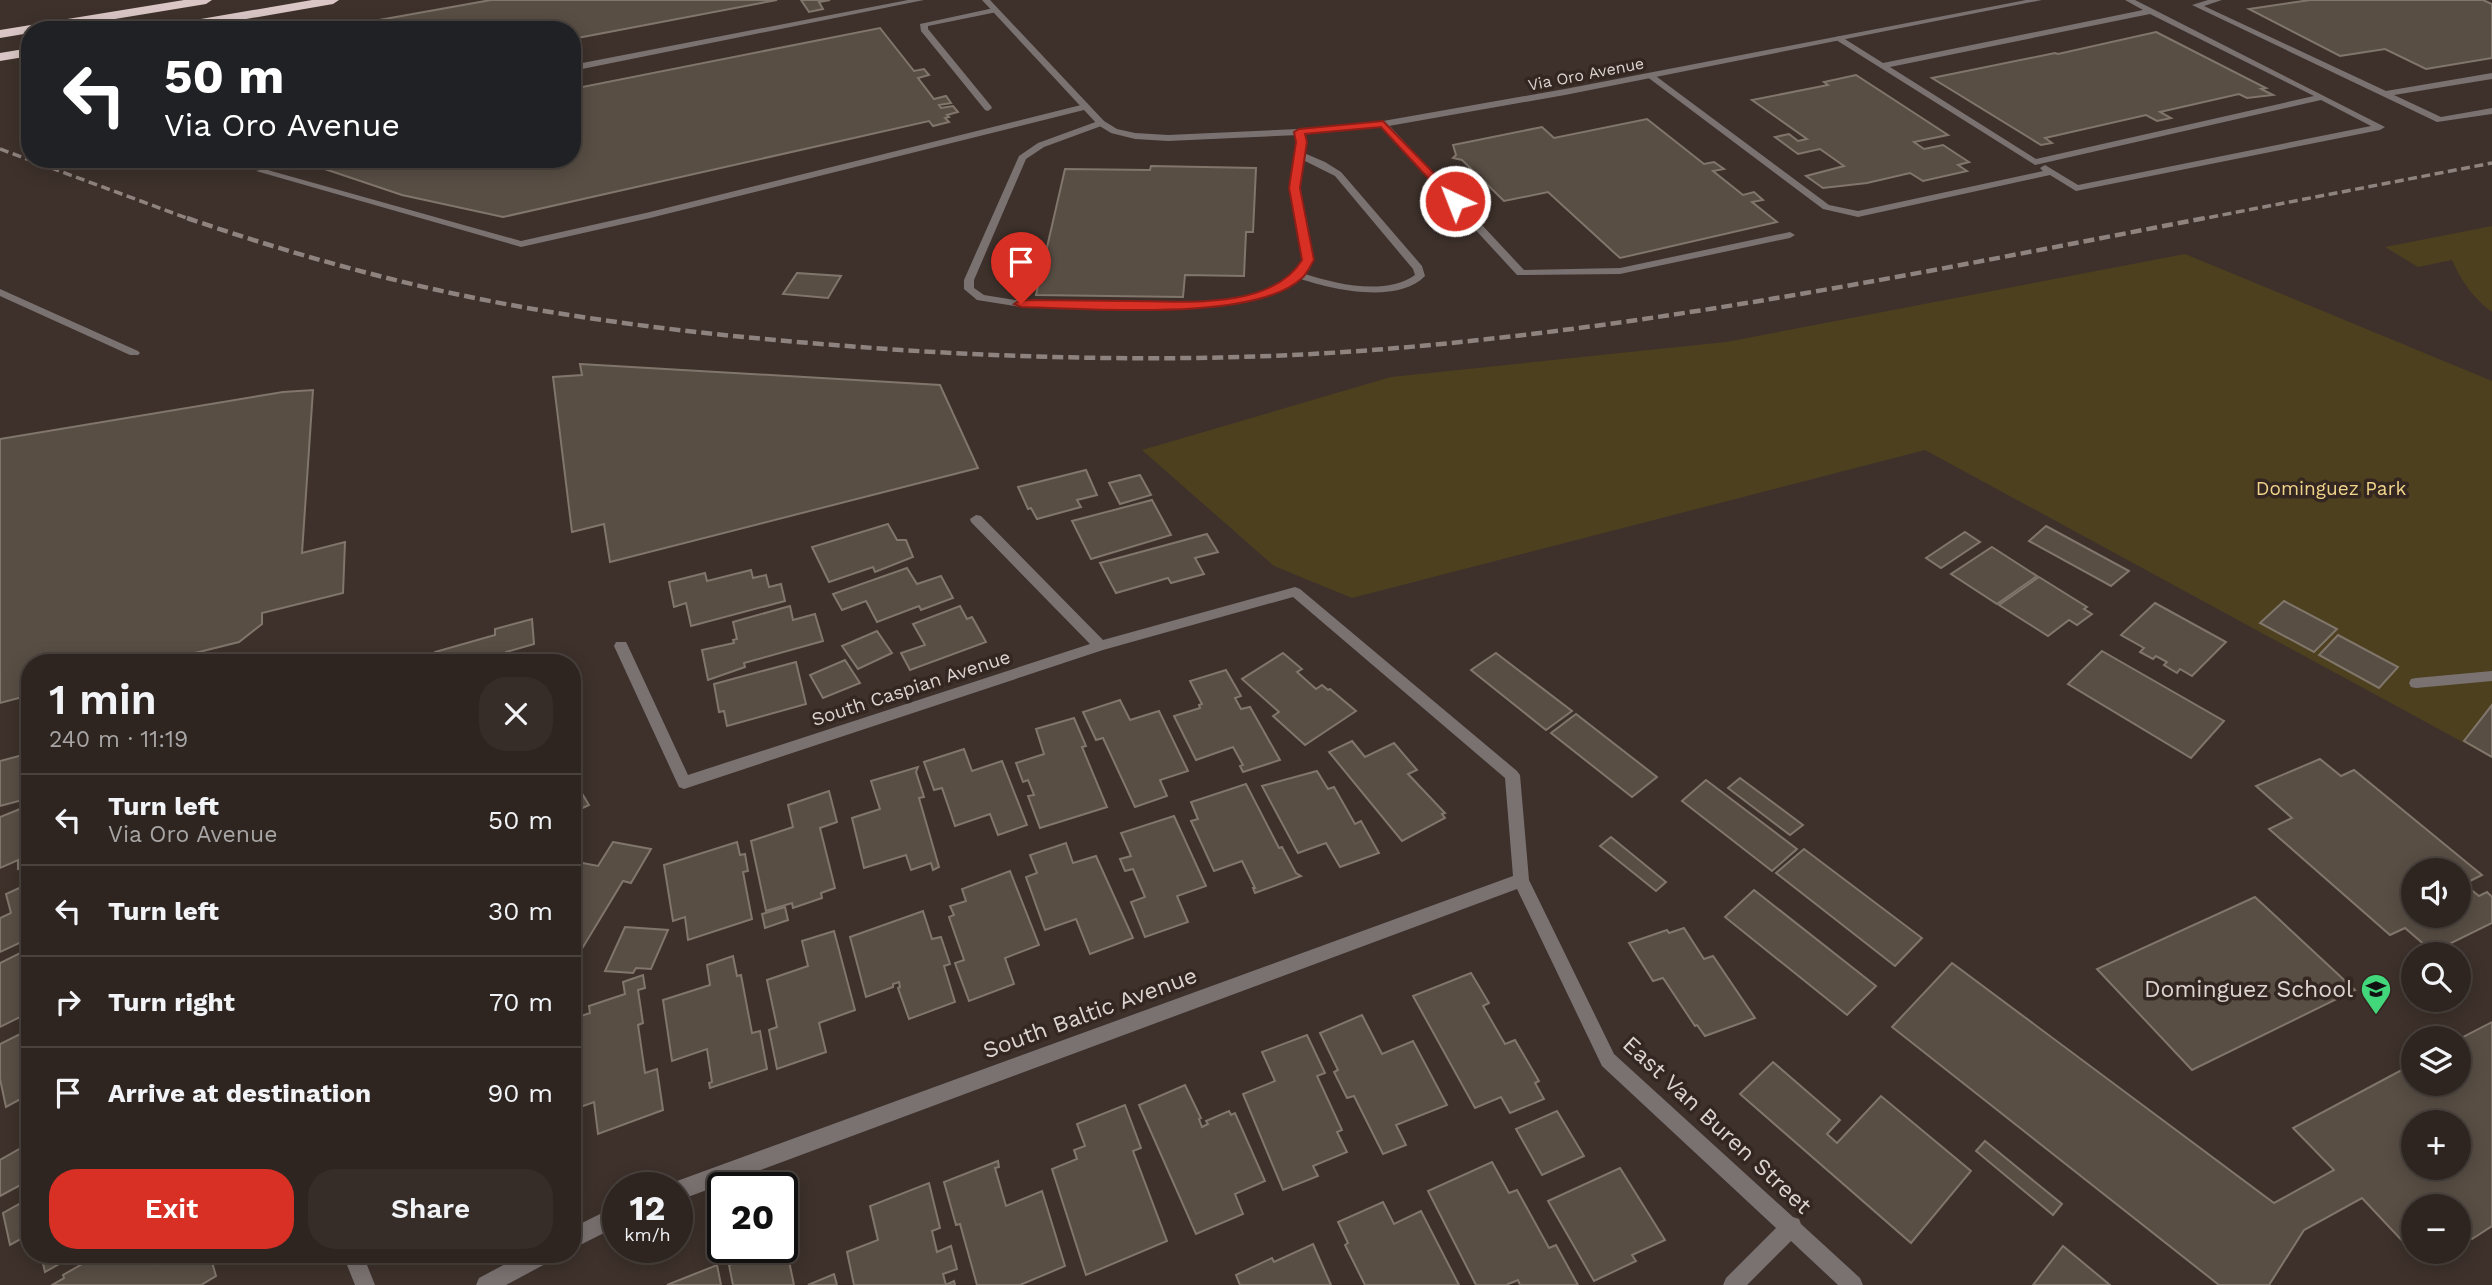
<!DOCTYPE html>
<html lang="en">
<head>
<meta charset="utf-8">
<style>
  :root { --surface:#2e2520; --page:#362d29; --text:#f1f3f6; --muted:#a7a5a5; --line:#49423e; --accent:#d93025 }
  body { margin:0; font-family:"Work Sans",sans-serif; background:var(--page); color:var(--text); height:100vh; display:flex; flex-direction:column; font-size:26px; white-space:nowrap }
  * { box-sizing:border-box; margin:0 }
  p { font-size:23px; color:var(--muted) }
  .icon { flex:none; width:38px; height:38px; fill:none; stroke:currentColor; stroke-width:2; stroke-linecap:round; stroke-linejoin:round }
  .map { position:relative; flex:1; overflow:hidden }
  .side { position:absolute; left:21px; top:654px; width:560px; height:609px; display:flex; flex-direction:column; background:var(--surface); border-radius:28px; box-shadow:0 4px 18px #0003,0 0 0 2px var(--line) }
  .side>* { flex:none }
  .hud { position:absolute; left:21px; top:21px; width:560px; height:147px; border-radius:28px; box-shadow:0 4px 18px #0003,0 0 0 2px var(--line); background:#202124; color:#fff; overflow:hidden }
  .tools { position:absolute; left:2401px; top:858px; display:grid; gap:14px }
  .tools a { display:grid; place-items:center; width:70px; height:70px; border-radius:50%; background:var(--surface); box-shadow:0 4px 18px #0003,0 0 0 2px var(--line); font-size:35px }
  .speed { position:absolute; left:602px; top:1172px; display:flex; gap:14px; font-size:35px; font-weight:700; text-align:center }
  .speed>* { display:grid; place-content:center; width:91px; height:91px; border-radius:50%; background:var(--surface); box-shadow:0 4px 18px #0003,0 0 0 2px var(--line); line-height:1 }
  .speed small { font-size:18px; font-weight:400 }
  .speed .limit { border:4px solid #111; border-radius:10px; background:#fff; color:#111 }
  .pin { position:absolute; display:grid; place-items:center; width:60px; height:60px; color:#fff; margin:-72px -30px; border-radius:50% 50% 50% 0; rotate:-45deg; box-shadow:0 0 7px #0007 }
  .pin .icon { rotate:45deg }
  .me { position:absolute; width:77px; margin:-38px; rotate:317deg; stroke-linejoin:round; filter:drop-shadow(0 0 5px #0008) }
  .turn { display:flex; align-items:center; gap:24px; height:147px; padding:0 28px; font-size:32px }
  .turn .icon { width:91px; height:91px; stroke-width:2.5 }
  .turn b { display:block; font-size:49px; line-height:60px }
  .round { display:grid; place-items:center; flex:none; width:74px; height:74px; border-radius:28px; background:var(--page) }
  .overview { display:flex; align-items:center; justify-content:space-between; height:119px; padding:0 28px }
  h1 { font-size:42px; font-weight:600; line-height:52px }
  .action { display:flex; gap:14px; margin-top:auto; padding:14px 28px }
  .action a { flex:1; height:80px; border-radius:28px; background:var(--accent); color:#fff; font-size:28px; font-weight:600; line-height:80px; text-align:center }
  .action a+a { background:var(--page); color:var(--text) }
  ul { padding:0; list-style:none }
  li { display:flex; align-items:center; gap:21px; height:91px; padding:0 28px; border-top:2px solid var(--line) }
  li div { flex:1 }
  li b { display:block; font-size:26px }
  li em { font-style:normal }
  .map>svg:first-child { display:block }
  .green { fill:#4d401f }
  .building { fill:#584e44; stroke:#81766b; stroke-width:2; fill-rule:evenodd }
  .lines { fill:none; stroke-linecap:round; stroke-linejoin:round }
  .service { fill:#7a7271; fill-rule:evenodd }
  .minor { fill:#7a7271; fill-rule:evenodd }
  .motorway { fill:#dac7c5; fill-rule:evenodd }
  .rail-far1 { stroke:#8e837e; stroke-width:3.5; stroke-dasharray:9 4.5; stroke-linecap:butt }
  .rail { stroke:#8e837e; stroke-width:4.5; stroke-dasharray:11 5; stroke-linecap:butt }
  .route { fill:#d93025; stroke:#8d1f18; stroke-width:2 }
  .labels { text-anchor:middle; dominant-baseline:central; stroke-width:7; stroke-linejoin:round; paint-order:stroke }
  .far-street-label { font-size:16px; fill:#dcd4d0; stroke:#342721 }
  .park-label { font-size:19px; fill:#f1d48b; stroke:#342721 }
  .street-label { font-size:19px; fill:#dcd4d0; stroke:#342721 }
  .near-poi-label { font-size:23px; fill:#dcd4d0; stroke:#342721; text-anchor:end }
  .near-street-label { font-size:23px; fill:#dcd4d0; stroke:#342721 }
</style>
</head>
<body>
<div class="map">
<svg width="2492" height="1285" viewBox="0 0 2492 1285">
  <rect width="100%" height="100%" fill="#3e312b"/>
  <g class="green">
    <path d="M2492,226V312C2473,298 2462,282 2452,260L2418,267L2385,247Z"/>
    <polygon points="2185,254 2492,381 2492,758 1925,450 1352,598 1274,566 1142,450 1391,377 1726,342"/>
  </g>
  <g class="building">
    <polygon points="491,0 777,0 572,39 572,30 323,30"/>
    <polygon points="801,0 830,0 819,2 823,9 809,12"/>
    <polygon points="2310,0 2483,0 2492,4 2492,58 2426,69 2385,49 2340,56 2249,9"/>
    <polygon points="880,28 914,71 924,69 929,75 918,78 934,99 946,96 951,103 939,105 941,108 953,106 958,112 947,115 949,117 945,118 949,122 933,126 929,121 503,217 402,195 295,159 572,159 572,89"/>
    <polygon points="2156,32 2266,88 2261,89 2273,95 2247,98 2239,94 2160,112 2171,118 2157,121 2146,115 2045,138 2052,143 2041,145 1932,78 2055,53 2058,54"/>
    <polygon points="1856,75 1948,135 1914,142 1924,149 1943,145 1969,162 1958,165 1967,171 1923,181 1910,173 1867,183 1823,188 1806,176 1844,166 1820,149 1798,154 1775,137 1789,134 1798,141 1807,139 1752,100 1828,85 1824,82"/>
    <polygon points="1647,119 1704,164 1714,162 1724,169 1713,171 1743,195 1754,192 1763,200 1752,202 1777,222 1620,258 1548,192 1504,201 1462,160 1453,158 1456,155 1453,145 1542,127 1554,138"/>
    <polygon points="1151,166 1256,168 1253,232 1246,232 1244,276 1185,275 1183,297 1036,295 1065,169 1150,170"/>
    <polygon points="797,273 841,276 828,298 783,294"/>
    <polygon points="580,364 940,385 978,468 610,562 604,524 572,532 553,377 582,375"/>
    <polygon points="313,390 302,553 345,542 343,593 262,613 262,624 239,642 155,663 30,663 30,695 0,703 0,439 283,392"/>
    <polygon points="1086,470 1097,495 1077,500 1081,507 1037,519 1031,508 1028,509 1018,487"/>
    <polygon points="1140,475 1151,495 1120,504 1109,483"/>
    <polygon points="1152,500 1171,535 1091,559 1072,521"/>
    <polygon points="888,524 897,540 906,540 913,557 875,572 873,567 829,582 812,547"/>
    <polygon points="2046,526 2129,571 2111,586 2029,541"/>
    <polygon points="1965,532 1980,542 1941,568 1926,558"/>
    <polygon points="1207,534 1218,552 1195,558 1204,574 1171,583 1168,578 1116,593 1100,563"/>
    <polygon points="1992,547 2037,576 1997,604 1951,574"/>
    <polygon points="907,568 917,584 941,576 953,598 921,610 919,606 877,622 866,601 842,610 833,594"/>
    <polygon points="751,570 753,578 766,575 769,587 781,584 785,601 691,626 686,603 674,607 669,582 705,573 707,581"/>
    <polygon points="2039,577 2087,607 2084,609 2092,614 2077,625 2069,620 2048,636 1999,605"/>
    <polygon points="2284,601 2337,629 2314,652 2260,623"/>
    <polygon points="2155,603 2226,642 2192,676 2180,669 2177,673 2164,665 2167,662 2156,656 2153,659 2140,652 2144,648 2121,635"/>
    <polygon points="790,606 793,620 815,614 823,641 744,663 745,667 708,680 702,650 734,643 733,640 737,639 733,622"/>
    <polygon points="960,606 967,619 972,617 986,642 910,670 901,653 925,645 913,624"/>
    <polygon points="532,619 534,644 506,652 507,663 421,663 435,658 435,652 495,635 495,629"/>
    <polygon points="877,631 892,653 858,669 842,646"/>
    <polygon points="2338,635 2398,667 2379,688 2319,655"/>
    <polygon points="2102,651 2224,721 2191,758 2068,684"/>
    <polygon points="1283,653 1302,669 1297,672 1316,689 1322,685 1328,690 1330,689 1356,711 1305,745 1273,716 1279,712 1242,679"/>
    <polygon points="1496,653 1572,711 1546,730 1471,670"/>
    <polygon points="845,660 860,683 823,698 810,675"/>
    <polygon points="796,662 806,704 727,726 724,711 719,712 714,684"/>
    <polygon points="1226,670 1241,696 1235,698 1241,709 1250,707 1280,760 1243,772 1240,766 1243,765 1233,747 1196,760 1174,716 1200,708 1199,705 1202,704 1190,681"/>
    <polygon points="1120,700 1130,720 1159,711 1188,771 1160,780 1167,796 1135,807 1103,738 1096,740 1083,712"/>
    <polygon points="2492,705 2492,757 2464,741"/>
    <polygon points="1576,714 1657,777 1632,797 1551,733"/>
    <polygon points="1074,718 1086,746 1082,747 1107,807 1040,828 1028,796 1034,795 1028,780 1023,782 1016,763 1044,754 1036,729"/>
    <polygon points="1352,741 1365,757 1394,743 1417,770 1408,774 1445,813 1442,814 1445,818 1402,841 1329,752"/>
    <polygon points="964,749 972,771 1002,761 1027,825 998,835 990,814 955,826 942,788 934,790 924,762"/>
    <polygon points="30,753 30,798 0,806 0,761"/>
    <path d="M2320,759L2341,776L2354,770L2482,875L2464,884L2479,896L2487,892L2492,897V923L2433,952L2405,928L2390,935L2269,829L2292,818L2256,786ZM2413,870H2459V915H2413Z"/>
    <polygon points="918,767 916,772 924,797 919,798 939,867 933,870 931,863 911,870 906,855 864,868 852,818 880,809 871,781"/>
    <polygon points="1317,771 1328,789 1334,787 1355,824 1361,821 1379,853 1340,867 1326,843 1298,853 1262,786"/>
    <polygon points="572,777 589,805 572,813"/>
    <polygon points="1740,778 1803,825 1790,835 1728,788"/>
    <polygon points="1706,780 1797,849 1772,871 1682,801"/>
    <polygon points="1246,784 1279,848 1282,847 1296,873 1301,876 1255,893 1253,888 1255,888 1242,861 1214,871 1191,821 1198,819 1191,802"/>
    <polygon points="829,791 837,822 820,828 835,888 821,893 822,898 793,908 792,903 766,911 751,841 793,827 788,805"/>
    <polygon points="20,809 23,840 30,837 30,864 18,869 18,860 0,868 0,817"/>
    <polygon points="1174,816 1206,886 1177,896 1188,922 1145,937 1131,902 1145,897 1133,869 1125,871 1120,859 1131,856 1121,833"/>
    <polygon points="1611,837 1666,882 1656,891 1600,846"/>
    <polygon points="613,842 651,849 631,883 623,881 577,957 572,956 572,861 598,866"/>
    <polygon points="737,842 740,855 745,854 748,871 743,872 752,919 688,940 685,917 673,921 664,865"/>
    <polygon points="1066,843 1073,863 1096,856 1133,938 1090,954 1076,919 1045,930 1026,877 1037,873 1030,855"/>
    <polygon points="1804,849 1922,938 1895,966 1776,873"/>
    <polygon points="1010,871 1039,945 1005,958 1014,984 969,1001 955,963 964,960 949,917 954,915 950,906 966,901 962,889"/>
    <polygon points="30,883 30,938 0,952 0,918 11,913 6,894"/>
    <polygon points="1754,890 1876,986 1847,1015 1725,917"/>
    <polygon points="2255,897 2355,990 2192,1070 2097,969"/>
    <polygon points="785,907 788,920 765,928 762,914"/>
    <polygon points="923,911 932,939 941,937 950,964 944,966 955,1002 909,1019 898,988 900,987 899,982 893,984 893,987 866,997 850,937"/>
    <polygon points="625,927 668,930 651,969 636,968 633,973 605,971"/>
    <polygon points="1684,928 1704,959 1713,956 1755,1018 1705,1036 1697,1025 1695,1026 1663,978 1653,981 1629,943 1667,930 1669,933"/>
    <polygon points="834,931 855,1010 819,1023 826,1052 777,1069 769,1030 777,1027 767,980 808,966 802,941"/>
    <polygon points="30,948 30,1012 0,1027 0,963"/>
    <polygon points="733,956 737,976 741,975 752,1033 760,1031 767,1069 710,1088 709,1083 712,1082 707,1049 672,1061 663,1000 710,985 707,965"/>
    <path d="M1952,963L2274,1203L2334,1170L2293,1128L2413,1064V1083H2459V1039L2492,1022V1226L2472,1239L2459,1226V1206H2413V1244L2408,1247L2362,1198L2304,1230L2269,1285H2219L1892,1027ZM2413,1122H2459V1167H2413Z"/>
    <polygon points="1471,973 1489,1003 1483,1006 1505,1044 1515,1040 1539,1081 1535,1083 1544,1099 1510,1113 1501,1097 1475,1108 1413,996"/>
    <polygon points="643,975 645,988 638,990 643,1023 638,1025 645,1073 657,1069 663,1110 598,1134 594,1102 572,1110 572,1019 590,1013 589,1006 625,994 623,982"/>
    <polygon points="1362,1015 1382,1054 1413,1041 1447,1105 1396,1125 1406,1145 1383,1154 1354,1096 1347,1098 1334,1072 1338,1070 1320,1033"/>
    <polygon points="30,1029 30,1094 6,1107 0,1079 0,1044"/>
    <polygon points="1307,1035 1325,1073 1317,1076 1342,1130 1337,1132 1347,1152 1313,1166 1318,1176 1283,1190 1243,1094 1275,1081 1262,1052"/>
    <polygon points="1773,1062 1840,1120 1827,1134 1837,1143 1881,1096 1971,1171 1911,1243 1740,1094"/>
    <polygon points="1185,1085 1201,1118 1199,1119 1202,1127 1208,1124 1206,1121 1229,1111 1231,1115 1235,1113 1265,1181 1235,1194 1243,1214 1196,1234 1139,1105"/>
    <polygon points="1125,1105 1141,1148 1133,1151 1167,1241 1086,1275 1052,1169 1077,1159 1074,1150 1085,1146 1077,1124"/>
    <polygon points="1557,1111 1584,1156 1542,1175 1516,1129"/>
    <polygon points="1985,1141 2062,1204 2053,1215 1976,1151"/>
    <polygon points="30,1143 30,1180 0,1196 0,1160"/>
    <polygon points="998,1161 999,1167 995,1168 1006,1206 1042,1191 1065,1266 1020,1285 977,1285 960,1224 956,1225 944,1182"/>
    <polygon points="1492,1162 1509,1193 1517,1190 1549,1248 1556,1245 1578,1285 1520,1285 1518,1280 1506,1285 1476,1285 1428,1191"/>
    <polygon points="1620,1168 1665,1240 1632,1255 1636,1261 1594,1281 1548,1201"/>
    <polygon points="929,1183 940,1228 932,1231 937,1252 951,1246 957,1269 943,1274 946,1285 954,1281 955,1285 854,1285 847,1252 878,1240 870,1206"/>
    <polygon points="30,1198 30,1234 10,1245 3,1213"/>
    <polygon points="1383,1202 1394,1224 1421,1211 1459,1285 1365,1285 1345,1245 1348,1243 1338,1222"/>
    <polygon points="785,1242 794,1285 733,1285 729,1265 771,1248 782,1248 782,1243"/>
    <polygon points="1313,1244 1331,1285 1240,1285 1236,1275 1272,1258 1274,1262"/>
    <polygon points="2063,1246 2110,1285 2033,1285"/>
    <polygon points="41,1255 75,1255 45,1272"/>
    <polygon points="98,1255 147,1255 148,1260 157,1255 159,1264 175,1255 210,1255 216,1276 201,1285 52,1285 64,1278 63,1275"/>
    <polygon points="717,1265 721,1285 667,1285"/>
    <polygon points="834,1274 837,1285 808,1285"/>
  </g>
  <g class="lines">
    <g class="service">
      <polygon points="908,0 924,0 572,71 572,65"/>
      <path d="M2125,0H2135L2385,127L2380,130L2076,191L2050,175L1858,217L1823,209L1646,76L1653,74L1829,205L1858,211L2043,171L2040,168L2045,165L2078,185L2371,126L2321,100L2035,165L1833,38L1840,36L1883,63L2143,10ZM2150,14L2314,96L2036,159L1890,67Z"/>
      <polygon points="2208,0 2222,0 2204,6 2386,91 2492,73 2492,79 2394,95 2441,117 2492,108 2492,114 2437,122 2192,5"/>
      <polygon points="994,8 998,10 997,12 928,26 928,29 991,106 992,108 988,111 985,110 921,31 920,24"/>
      <polygon points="1085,104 1088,105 1088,109 650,218 521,247 256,171 264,169 521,241 650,212"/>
      <path d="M1101,120L1104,121V125L1044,147L1026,159L974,280V288L984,295L1021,301L1207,302L1254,294L1283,282L1295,273L1303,260L1290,188L1296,142L1294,132L1299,129L1304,132L1306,142L1304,153L1325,162L1341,172L1422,266L1425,276C1398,304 1333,290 1301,279L1291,286L1261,299L1207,308L1021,307L977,300L964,289V280L1019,156L1038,143ZM1303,160L1335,176L1413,269L1415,275C1385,296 1336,284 1305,274L1313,260L1300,188Z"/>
      <polygon points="1380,122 1386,122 1524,270 1620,268 1790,232 1795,235 1790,238 1620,274 1517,275 1380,126"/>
      <polygon points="0,289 138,351 140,353 138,355 130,355 0,296"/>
      <polygon points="2492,671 2492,681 2416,688 2411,687 2409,683 2411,679 2416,678"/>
    </g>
    <g class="minor">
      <polygon points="982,0 990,0 1104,121 1117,129 1135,133 1168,135 1299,129 1383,121 1565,89 2026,0 2042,0 1565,95 1383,127 1299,135 1168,141 1135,139 1111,133 1098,125"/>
      <polygon points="976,515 981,516 1103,640 1295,587 1300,589 1517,771 1520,775 1529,880 1614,1054 1793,1217 1799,1219 1801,1224 1860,1278 1863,1285 1838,1285 1791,1241 1747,1285 1723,1285 1726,1278 1776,1228 1602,1066 1517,889 677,1201 677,1188 669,1188 670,1184 677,1181 1513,876 1505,778 1293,597 1103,650 684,789 679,787 614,646 616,642 626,642 628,646 688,775 1090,644 971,522 970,519"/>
      <polygon points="618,1205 618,1226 572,1249 572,1228"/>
      <polygon points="343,1255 363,1255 375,1285 355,1285"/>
      <polygon points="522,1255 552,1255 549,1262 506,1285 476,1285 479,1278"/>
    </g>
    <g class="motorway">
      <polygon points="184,0 212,0 206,4 48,30 30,30 30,33 0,38 0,30"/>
      <polygon points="312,0 339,0 333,4 183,30 154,30 160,26"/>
      <polygon points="30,48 30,56 0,61 0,53"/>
    </g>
    <g class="rail-far1">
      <polyline points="0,149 192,220"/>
      <polyline points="2196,220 2492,163"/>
    </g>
    <path class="rail" d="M187,218C268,246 350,270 433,289C587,324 745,339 901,350C1059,360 1216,362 1373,350C1653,328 1930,271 2205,218"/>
  </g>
  <path class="route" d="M1383,121L1459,199V203H1451L1381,127L1305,134L1307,142L1300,188L1314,260C1310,266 1307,274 1302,278C1255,323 1086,308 1021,307L1014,304L1021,300C1056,300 1092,301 1128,301C1179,301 1271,311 1302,260L1289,188L1296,142L1294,132L1299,129Z"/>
  <defs>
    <g id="school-pin" transform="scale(1.575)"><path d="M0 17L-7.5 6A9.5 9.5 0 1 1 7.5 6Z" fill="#43d77b" stroke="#342721"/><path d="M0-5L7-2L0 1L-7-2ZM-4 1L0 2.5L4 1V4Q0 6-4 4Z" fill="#111"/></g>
  </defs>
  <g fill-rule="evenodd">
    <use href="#school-pin" x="2376" y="989"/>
  </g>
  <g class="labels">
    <g class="far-street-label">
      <text transform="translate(1586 74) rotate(-11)">Via Oro Avenue</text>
    </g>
    <g class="park-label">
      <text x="2331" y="488">Dominguez Park</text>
    </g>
    <g class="street-label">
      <text transform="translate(911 688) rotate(-18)">South Caspian Avenue</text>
    </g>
    <g class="near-poi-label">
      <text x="2353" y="989">Dominguez School</text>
    </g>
    <g class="near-street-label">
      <text transform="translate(1090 1013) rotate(-20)">South Baltic Avenue</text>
      <text transform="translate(1717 1125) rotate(43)">East Van Buren Street</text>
    </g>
  </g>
</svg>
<div class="tools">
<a><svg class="icon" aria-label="sound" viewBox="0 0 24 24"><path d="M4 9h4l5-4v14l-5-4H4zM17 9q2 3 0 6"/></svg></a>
<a><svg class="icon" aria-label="search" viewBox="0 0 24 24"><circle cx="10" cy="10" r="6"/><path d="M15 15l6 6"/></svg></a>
<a><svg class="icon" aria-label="layers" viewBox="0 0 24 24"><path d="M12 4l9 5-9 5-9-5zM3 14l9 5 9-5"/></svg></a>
<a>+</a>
<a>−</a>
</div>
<div class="speed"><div>12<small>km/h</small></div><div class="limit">20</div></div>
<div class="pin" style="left:1021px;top:304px;background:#d93025"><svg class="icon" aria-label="arrive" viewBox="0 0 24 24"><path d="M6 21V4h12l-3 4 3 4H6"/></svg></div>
<svg class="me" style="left:1455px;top:201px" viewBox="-20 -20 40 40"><circle r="17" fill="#d93025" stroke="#fff" stroke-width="3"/><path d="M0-11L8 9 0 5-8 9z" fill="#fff"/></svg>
<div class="hud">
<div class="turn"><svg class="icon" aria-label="left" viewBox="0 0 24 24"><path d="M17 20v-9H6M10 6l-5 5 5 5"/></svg><div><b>50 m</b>Via Oro Avenue</div></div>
</div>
<section class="side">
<div class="overview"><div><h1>1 min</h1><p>240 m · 11:19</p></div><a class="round"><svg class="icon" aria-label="close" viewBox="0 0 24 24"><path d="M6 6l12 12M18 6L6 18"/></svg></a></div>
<ul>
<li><svg class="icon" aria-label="left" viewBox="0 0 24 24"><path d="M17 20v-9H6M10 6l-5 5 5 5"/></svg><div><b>Turn left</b><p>Via Oro Avenue</p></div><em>50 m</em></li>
<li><svg class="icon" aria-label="left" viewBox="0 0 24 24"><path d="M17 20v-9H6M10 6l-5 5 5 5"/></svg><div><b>Turn left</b></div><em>30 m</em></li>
<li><svg class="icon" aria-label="right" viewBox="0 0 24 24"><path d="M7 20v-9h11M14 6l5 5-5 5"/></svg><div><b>Turn right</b></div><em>70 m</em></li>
<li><svg class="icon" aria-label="arrive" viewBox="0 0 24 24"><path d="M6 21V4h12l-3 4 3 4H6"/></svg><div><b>Arrive at destination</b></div><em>90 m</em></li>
</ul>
<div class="action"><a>Exit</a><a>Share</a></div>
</section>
</div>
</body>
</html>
